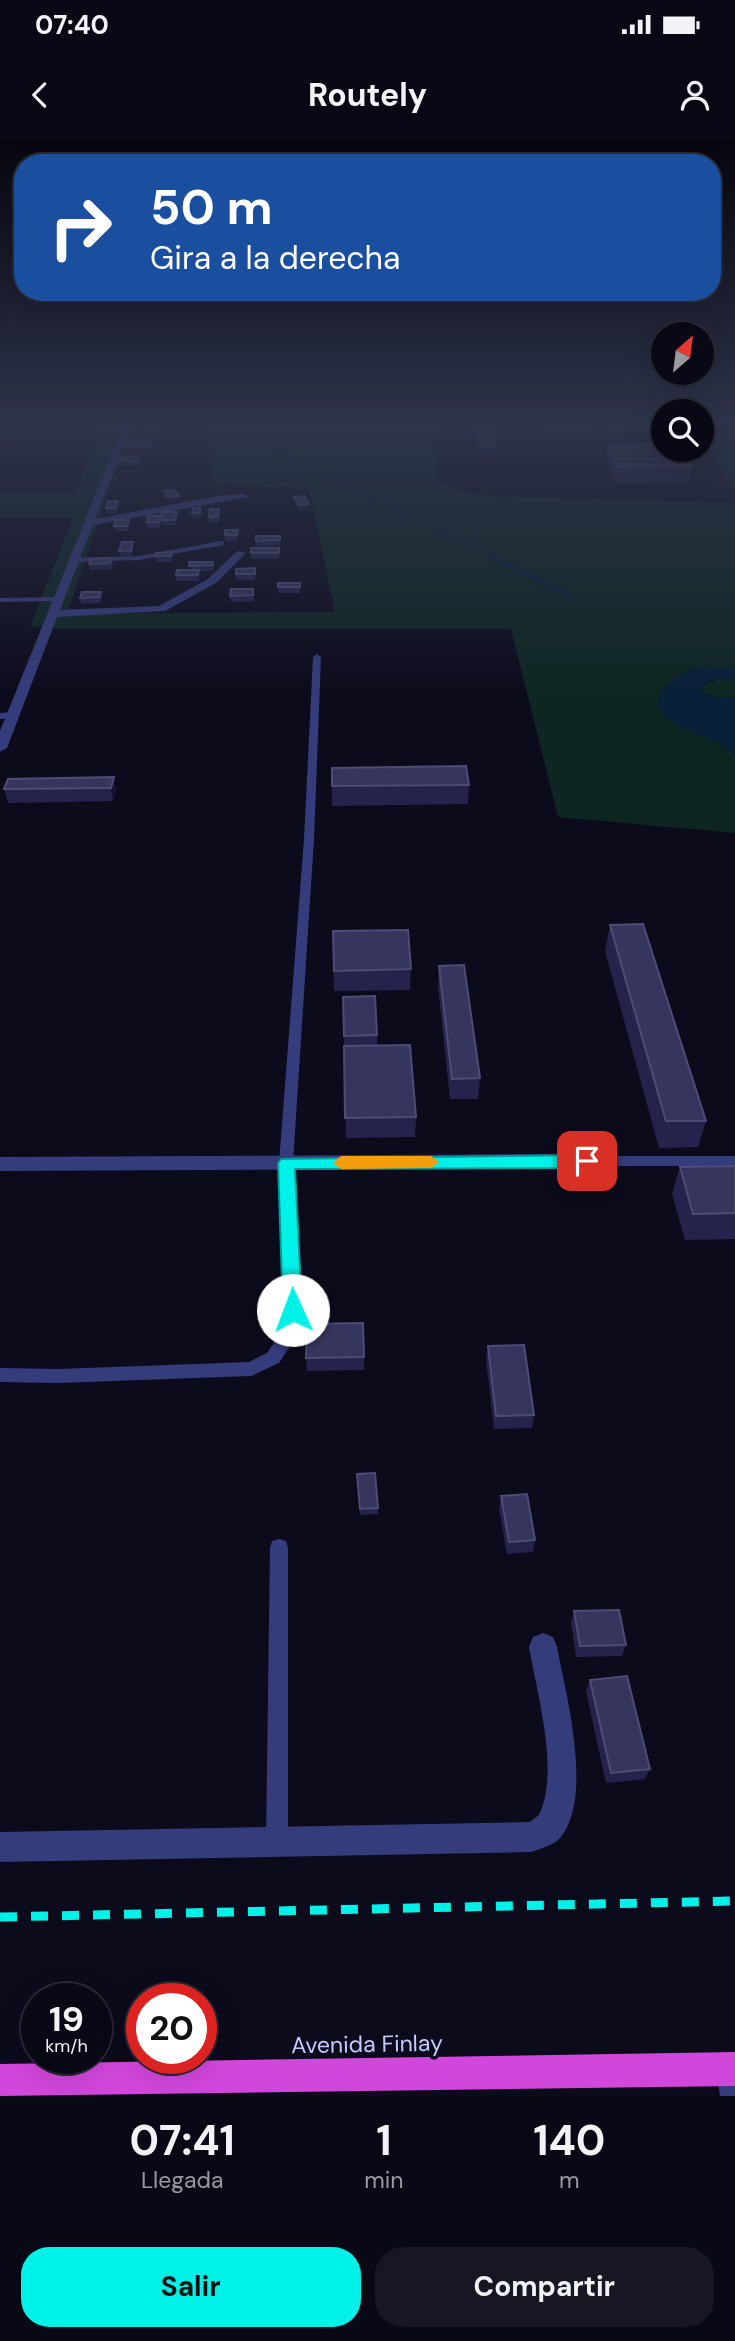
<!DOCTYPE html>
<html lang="es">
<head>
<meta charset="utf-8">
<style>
  :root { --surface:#090815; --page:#171622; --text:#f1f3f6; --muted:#999aa0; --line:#292934; --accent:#00f1e8 }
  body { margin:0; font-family:"DM Sans",sans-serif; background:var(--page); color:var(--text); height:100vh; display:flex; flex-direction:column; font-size:26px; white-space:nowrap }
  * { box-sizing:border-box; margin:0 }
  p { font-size:23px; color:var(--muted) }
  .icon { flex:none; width:38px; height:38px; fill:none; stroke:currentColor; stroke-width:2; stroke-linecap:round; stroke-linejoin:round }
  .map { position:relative; height:1956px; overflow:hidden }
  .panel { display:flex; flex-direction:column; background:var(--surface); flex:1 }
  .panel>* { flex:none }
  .hud { position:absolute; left:14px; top:14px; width:707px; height:147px; border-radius:28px; box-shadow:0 7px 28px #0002,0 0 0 2px var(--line); background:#1a4fa0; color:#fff; overflow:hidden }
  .needle { width:46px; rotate:28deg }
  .controls { position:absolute; left:651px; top:182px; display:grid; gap:14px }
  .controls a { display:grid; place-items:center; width:63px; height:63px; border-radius:50%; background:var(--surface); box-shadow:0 7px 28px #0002,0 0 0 2px var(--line); font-size:35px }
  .speed { position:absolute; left:21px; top:1843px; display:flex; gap:14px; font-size:35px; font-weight:700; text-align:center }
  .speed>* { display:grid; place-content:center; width:91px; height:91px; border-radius:50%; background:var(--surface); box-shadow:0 7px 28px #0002,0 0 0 2px var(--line); line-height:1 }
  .speed small { font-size:18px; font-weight:400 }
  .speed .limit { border:10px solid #d22; background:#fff; color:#111 }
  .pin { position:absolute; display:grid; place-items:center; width:60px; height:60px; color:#fff; margin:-30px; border-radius:14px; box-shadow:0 4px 10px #0006 }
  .me { position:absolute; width:77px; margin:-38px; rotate:358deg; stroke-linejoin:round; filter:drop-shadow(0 0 5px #0008) }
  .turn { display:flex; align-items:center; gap:24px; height:147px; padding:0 21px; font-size:32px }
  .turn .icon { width:91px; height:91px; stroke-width:2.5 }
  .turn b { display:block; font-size:49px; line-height:60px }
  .eta { display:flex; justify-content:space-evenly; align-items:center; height:119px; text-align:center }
  .eta b { font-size:42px; font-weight:700; line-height:49px }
  .button { display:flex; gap:14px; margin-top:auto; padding:14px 21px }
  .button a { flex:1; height:80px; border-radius:28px; background:var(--accent); color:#111; font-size:28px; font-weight:700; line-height:80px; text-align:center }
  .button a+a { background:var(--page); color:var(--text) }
  .status { display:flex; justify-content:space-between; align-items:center; height:49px; padding:0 35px; background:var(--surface); direction:ltr }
  .status svg { height:19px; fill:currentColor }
  header { display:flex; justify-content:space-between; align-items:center; height:91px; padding:0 21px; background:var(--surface); font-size:32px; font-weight:700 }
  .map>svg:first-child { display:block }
  .green { fill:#0e2622 }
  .water { fill:#082038 }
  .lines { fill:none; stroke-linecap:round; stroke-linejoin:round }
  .stream-far1 { stroke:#082038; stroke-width:3.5 }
  .stream { stroke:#082038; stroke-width:4.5 }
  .service { fill:#353c7c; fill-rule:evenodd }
  .minor { fill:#353c7c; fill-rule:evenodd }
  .trunk { fill:#d247db; fill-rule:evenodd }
  .rail { stroke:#00f1e8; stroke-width:9; stroke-dasharray:17 14; stroke-linecap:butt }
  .wall { fill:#25234b }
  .shaded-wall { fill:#141230 }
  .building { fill:#36355e; stroke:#4d4c77; stroke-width:2 }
  .route { fill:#00f1e8; stroke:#009d97; stroke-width:2 }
  .slow { fill:#f59e0b }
  .labels { text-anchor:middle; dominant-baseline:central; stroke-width:7; stroke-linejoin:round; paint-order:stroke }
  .near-street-label { font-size:23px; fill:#c6c8ff; stroke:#0c0b1c }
</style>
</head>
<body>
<div class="status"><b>07:40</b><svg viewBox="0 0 49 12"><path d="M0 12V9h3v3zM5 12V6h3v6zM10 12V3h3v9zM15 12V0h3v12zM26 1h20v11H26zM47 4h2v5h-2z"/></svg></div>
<header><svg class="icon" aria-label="back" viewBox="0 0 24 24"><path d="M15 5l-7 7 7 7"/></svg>Routely<svg class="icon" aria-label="person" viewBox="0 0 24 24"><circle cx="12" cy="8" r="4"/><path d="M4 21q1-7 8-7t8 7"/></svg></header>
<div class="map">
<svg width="735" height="1956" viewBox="0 0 735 1956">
  <rect width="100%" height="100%" fill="#0c0b1c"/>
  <g class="green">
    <polygon points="100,284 131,284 67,474 335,472 309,349 213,343 204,284 437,284 436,342 462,352 496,356 735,363 735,527 693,528 666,546 678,586 718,602 735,616 735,693 558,677 511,489 59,489 30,486 73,378 0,378 0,353 76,352"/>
    <polygon points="702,284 735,284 735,352 702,295"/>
    <polygon points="723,537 735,541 735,557 716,558 700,551 704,545"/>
  </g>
  <path class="water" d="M705,527H735V541C722,536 707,538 700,551L716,558L735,557V616C714,592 673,596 657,565C663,543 683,529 705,527Z"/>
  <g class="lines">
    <polyline class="stream-far1" points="228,284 239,295 319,330 511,427"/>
    <polyline class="stream" points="508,425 572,457"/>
    <g class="service">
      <polygon points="221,401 224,401 224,405 139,420 74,422 70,420 74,418 139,416"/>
      <polygon points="62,457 62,461 59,461 0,462 0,458"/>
      <polygon points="317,514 321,517 314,699 293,1023 301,1170 295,1198 279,1223 251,1236 59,1243 0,1242 0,1228 59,1229 249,1222 267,1213 279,1196 285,1170 279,1023 304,699 313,517"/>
      <polygon points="0,573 13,572 18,575 13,578 0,579"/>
      <polygon points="563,1016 735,1016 735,1026 563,1026 558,1025 556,1021 558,1017"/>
      <polygon points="279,1399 286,1401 288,1408 288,1702 285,1710 277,1713 269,1710 266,1702 270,1408 272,1401"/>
      <polygon points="728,1917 735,1919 735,1956 720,1956 716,1929 719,1920"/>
    </g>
    <g class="minor">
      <polygon points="124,284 132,284 95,379 223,355 244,354 249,357 93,385 60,470 159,466 208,439 237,411 246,413 216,443 165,471 57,477 7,608 0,612 0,591"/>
      <polygon points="563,1014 570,1016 573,1021 570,1026 563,1028 0,1031 0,1017"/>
      <path d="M543,1493L553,1497L557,1507C566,1554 594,1658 560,1698C554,1705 540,1709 531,1712L0,1722V1692L530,1682L539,1675C560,1632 537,1553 529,1507L533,1497Z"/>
    </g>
    <polygon class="trunk" points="735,1912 735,1946 0,1956 0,1924"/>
    <polyline class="rail" points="0,1777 735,1761"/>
  </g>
  <g class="wall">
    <polygon points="140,284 158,284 159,289 140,289"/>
    <polygon points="546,284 605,284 605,287 547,288"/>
    <polygon points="609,284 659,284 657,291 612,292 608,285"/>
    <polygon points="476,290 496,302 495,312 478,313 475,300"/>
    <polygon points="150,300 151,309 127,309 126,304"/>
    <polygon points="608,305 684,314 683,318 692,326 689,341 615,342 611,334 611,329 606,319"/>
    <polygon points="139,317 139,326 120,327 119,321"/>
    <polygon points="164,351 179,361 170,362 165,357"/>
    <polygon points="294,357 309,364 309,370 300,371 295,362"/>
    <polygon points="118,361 119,366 117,374 107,374 106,368"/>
    <polygon points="192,373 201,373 200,378 192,379"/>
    <polygon points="219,374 218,383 209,383 209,377"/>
    <polygon points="160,376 161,381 159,388 147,388 146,382"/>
    <polygon points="177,377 176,385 162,385 161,380"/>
    <polygon points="129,380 129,385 128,391 115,391 114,386"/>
    <polygon points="238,390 237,401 225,401 225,395"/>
    <rect x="256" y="396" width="24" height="10"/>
    <polygon points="134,407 131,417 120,417 119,411"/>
    <rect x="251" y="408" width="28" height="11"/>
    <polygon points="172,412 172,422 156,422 155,416"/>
    <polygon points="112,418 113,424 111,429 90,430 89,424"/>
    <polygon points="189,422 213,422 213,431 199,431 199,441 176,441 176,435 190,430"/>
    <rect x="236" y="434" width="19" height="6"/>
    <rect x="278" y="443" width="22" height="10"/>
    <polygon points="253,449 254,461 231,462 230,456"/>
    <polygon points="101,452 102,458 100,463 81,464 80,458"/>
    <polygon points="332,628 469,645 468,664 332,666"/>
    <polygon points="114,637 116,650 113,661 8,663 4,649"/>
    <polygon points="610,785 706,981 698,1007 659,1008 605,811"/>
    <polygon points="333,791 411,829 410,850 334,851"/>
    <polygon points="439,826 480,938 478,959 450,959 438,846"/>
    <polygon points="343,857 377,895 377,906 416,977 415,997 346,998"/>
    <polygon points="735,1026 735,1099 685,1100 672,1054 680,1027"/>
    <polygon points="488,1206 534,1275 532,1288 494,1289 486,1219"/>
    <polygon points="364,1217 364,1230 307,1231 306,1218"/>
    <polygon points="357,1334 378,1368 378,1374 360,1375"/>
    <polygon points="501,1356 535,1400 533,1412 507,1414 499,1369"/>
    <polygon points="574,1471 626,1505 622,1516 576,1517 571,1482"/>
    <polygon points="590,1540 650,1629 645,1639 606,1643 586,1551"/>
  </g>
  <g class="shaded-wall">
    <polygon points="4,295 7,310 0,316 0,299"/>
    <polygon points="179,356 179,361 170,362 169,357"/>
    <polygon points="309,364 309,370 300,371 299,365"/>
    <polygon points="133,402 134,407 131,417 131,411"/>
    <polygon points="114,637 116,650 113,661 111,648"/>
  </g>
  <g class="building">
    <polygon points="476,290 492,290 496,302 479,302"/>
    <polygon points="150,300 150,304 126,304 128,301"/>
    <polygon points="663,304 663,310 682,310 684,314 613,314 608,305"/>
    <polygon points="139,317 139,321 119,321 120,318"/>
    <polygon points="687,318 692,326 617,327 613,319"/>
    <polygon points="174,350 179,356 169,357 164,351"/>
    <polygon points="304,356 309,364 299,365 294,357"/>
    <polygon points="108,361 118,361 116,368 106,368"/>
    <polygon points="193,368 200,368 200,373 192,373"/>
    <polygon points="210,369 219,369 218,377 209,377"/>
    <polygon points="162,372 177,372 175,380 161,380"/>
    <polygon points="148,376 160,376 159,382 146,382"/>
    <polygon points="116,380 129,380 127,386 114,386"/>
    <polygon points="225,390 238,390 237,395 225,395"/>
    <polygon points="256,396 280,396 280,400 256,401"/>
    <polygon points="122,402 133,402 131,411 119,411"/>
    <rect x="251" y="408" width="28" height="5"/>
    <polygon points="172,412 171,416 155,416 156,413"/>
    <polygon points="112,418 110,423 89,424 91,419"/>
    <polygon points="189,422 213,422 213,425 189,426"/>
    <polygon points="255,428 255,434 236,434 236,429"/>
    <polygon points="177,430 199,430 198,435 176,435"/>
    <rect x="278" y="443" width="22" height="4"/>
    <polygon points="231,449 253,449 253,455 230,456"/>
    <polygon points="82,452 101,452 99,457 80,458"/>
    <polygon points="466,626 469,645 332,646 332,628"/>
    <polygon points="114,637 111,648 4,649 8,639"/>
    <polygon points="643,784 706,981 666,981 610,785"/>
    <polygon points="408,790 411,829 334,831 333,791"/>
    <polygon points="464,825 480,938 452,939 439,826"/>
    <polygon points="375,856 377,895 344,896 343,857"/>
    <polygon points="410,905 416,977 345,978 344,906"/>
    <polygon points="735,1026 735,1073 693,1074 680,1027"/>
    <polygon points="363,1183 364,1217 306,1218 307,1184"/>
    <polygon points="524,1205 534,1275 496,1276 488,1206"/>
    <polygon points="375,1333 378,1368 360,1369 357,1334"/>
    <polygon points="527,1354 535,1400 509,1402 501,1356"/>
    <polygon points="619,1470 626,1505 580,1506 574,1471"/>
    <polygon points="627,1536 650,1629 611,1633 590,1540"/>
  </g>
  <linearGradient id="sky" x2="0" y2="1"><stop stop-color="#07060f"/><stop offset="0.51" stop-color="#2e344b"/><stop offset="1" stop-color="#2e344b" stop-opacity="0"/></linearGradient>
  <rect width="735" height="557" fill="url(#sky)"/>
  <polygon class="route" points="587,1015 596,1021 587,1028 295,1029 302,1170 299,1175 293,1178 286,1175 283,1170 278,1023 281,1019"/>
  <polygon class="slow" points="341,1016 431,1016 439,1022 431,1028 341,1029 333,1023"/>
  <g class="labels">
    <g class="near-street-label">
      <text transform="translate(367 1904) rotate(-1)">Avenida Finlay</text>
    </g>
  </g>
</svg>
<div class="controls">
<a><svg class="needle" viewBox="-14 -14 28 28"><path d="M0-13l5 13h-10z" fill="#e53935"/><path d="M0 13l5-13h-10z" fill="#999aa0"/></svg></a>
<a><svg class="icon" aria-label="search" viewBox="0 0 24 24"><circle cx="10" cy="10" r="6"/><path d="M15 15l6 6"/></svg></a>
</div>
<div class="speed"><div>19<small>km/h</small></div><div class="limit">20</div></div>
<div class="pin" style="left:587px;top:1021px;background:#d93025"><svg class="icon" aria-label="arrive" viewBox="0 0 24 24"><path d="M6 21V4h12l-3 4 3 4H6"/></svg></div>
<svg class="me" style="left:293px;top:1170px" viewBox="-20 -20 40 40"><circle r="19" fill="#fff"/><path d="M0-13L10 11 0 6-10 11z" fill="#00f1e8"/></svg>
<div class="hud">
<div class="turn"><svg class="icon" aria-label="right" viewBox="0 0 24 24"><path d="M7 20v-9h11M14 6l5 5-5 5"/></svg><div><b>50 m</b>Gira a la derecha</div></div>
</div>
</div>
<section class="panel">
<div class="eta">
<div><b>07:41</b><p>Llegada</p></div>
<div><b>1</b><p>min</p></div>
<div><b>140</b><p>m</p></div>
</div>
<div class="button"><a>Salir</a><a>Compartir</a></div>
</section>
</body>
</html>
